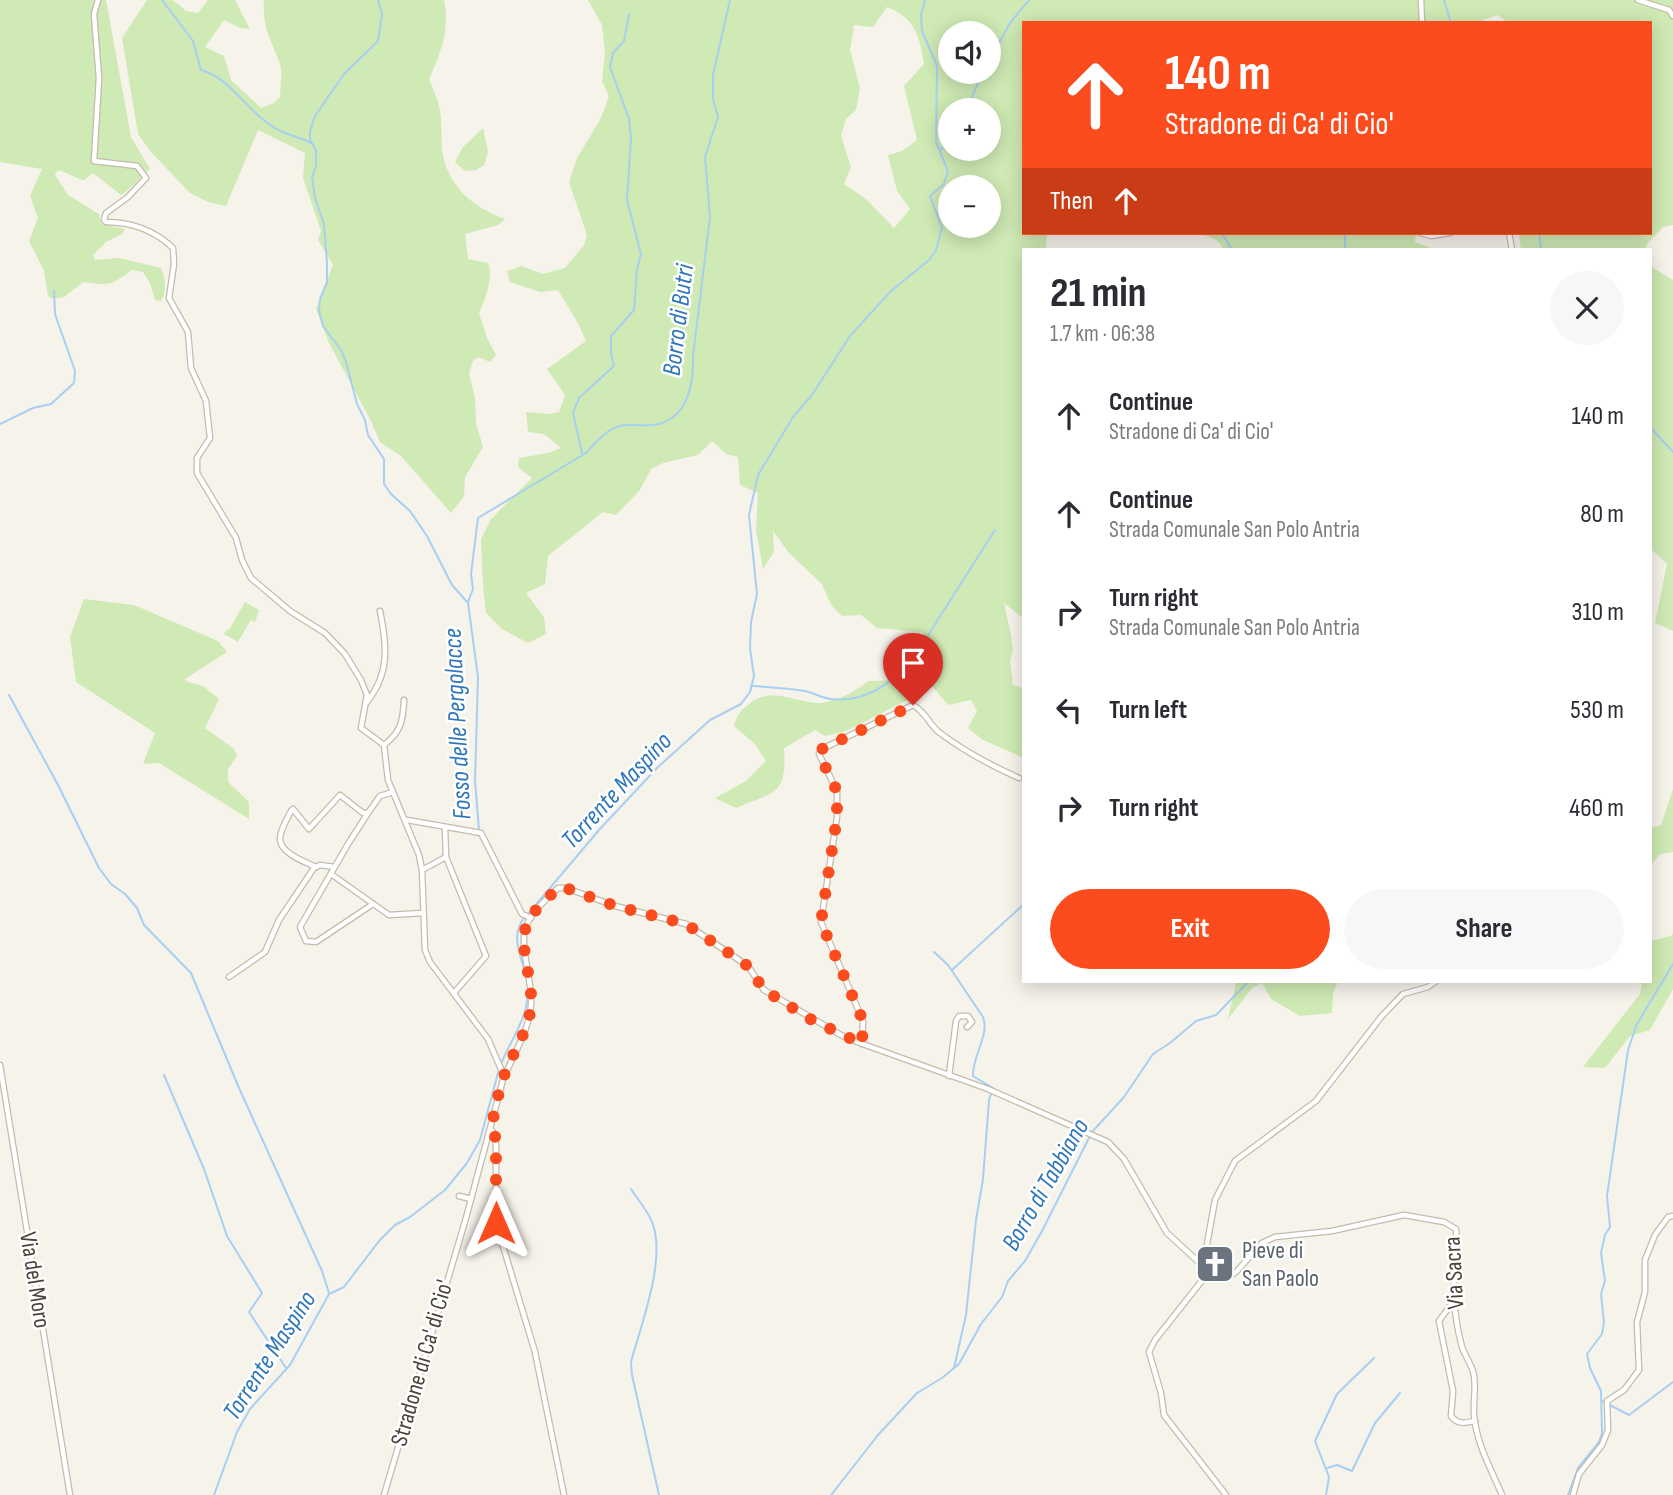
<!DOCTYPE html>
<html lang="en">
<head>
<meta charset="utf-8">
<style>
  :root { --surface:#fff; --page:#f7f7f7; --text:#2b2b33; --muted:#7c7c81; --accent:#fc4b1c }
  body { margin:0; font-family:"Sofia Sans Condensed",sans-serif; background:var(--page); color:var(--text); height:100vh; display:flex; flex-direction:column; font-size:26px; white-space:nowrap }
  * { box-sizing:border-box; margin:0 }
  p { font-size:23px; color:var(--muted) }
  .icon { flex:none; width:38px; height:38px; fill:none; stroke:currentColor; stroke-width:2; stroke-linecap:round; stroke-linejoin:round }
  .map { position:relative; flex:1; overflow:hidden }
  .panel { position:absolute; left:1022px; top:248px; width:630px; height:735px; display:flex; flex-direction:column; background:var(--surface); border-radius:0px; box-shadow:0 4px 18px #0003 }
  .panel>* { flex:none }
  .hud { position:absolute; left:1022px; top:21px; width:630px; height:214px; border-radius:0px; box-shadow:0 4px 18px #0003; background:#fc4b1c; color:#fff; overflow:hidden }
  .buttons { position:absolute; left:938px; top:21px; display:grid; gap:14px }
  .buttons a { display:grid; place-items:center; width:63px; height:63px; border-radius:50%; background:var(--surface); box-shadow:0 4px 18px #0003; font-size:35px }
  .pin { position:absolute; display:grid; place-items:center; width:60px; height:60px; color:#fff; margin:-72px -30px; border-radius:50% 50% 50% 0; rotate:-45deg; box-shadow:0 0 7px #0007 }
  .pin .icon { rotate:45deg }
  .me { position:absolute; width:77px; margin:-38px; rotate:0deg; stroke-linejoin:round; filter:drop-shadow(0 0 5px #0008) }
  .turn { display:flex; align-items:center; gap:24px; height:147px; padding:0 28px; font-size:32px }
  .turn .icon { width:91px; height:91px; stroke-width:2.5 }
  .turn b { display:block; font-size:49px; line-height:60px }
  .then { display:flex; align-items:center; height:66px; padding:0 28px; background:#0003; gap:14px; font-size:26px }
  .round { display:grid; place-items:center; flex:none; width:74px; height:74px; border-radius:37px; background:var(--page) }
  .head { display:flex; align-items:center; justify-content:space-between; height:119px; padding:0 28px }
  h1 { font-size:42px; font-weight:700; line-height:52px }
  .action { display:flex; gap:14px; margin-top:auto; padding:14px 28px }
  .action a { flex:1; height:80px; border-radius:42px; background:var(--accent); color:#fff; font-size:28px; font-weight:700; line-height:80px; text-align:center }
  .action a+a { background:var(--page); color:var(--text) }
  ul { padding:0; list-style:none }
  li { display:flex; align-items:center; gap:21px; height:98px; padding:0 28px }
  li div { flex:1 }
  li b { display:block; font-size:26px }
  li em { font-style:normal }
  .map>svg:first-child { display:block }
  .green { fill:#cfeab4; fill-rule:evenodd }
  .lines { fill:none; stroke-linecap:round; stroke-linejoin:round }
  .stream { stroke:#a8cff2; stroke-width:2 }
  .street-casing { stroke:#c2bcad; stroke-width:7 }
  .street { stroke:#fff; stroke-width:4.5 }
  .route { stroke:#fc4b1c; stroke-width:12; stroke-dasharray:0 21.6 }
  .labels { text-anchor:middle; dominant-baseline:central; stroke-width:5; stroke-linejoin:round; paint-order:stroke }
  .worship-label { font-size:24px; fill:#5b616d; stroke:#fff; text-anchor:start }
  .street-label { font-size:24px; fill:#4b4539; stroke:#fff }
  .water-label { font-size:26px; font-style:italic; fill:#2f77ba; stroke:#fff }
</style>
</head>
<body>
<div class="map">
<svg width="1673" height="1495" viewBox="0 0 1673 1495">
  <rect width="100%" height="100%" fill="#f6f3eb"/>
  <g class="green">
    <path d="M0,0H106L131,137L150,169C139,177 133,188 121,195L93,173C90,175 88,178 84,180C82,181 64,171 58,170L55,175L68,195L99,214L101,224L125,229L122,234L106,242L93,255L95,260L119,258L161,268C166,279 167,290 161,301L155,300L150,283L143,272L132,270C108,287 111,285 83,282L64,297L53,299L48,296L44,271L29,241L38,218L30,196L42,169L0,162Z"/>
    <path d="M147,0H173L186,11L198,13L208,0H235L250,29L240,28L224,20L205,47L224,56L231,80L261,108L274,103L280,97C280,88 283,72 280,64C271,39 262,29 264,0H444C450,30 441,52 429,79C433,89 438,100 440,110C442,123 441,136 442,149C447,186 472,207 505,219L498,225L465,234L468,259L488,263C494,276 485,301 479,313L487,338L496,355L490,362L478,357L473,361L469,373L475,398L476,423L483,447L465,477L464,496L451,513L401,456L380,442L371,421L329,343L316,309L333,265L318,240L321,231L303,178L305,153L258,130L226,206L208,202L190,193L151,152L138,134L122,38Z"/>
    <path d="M588,0H1673V225L1663,227L1646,245L1647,250H1521L1519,233H1650V23H1509L1497,15L1475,23H1024V233H1047L1046,250H1024V619L1004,603L1011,635L1013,650L1010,661L1013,685L1024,688V758L983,740L968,728L977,711L971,700L948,705L933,687L846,731L825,736L815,730L784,748C787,796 775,791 736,808L715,798L746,781L766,761L755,744L734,726C737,715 740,711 749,704C771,686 793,702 818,703C831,704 859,690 868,681L901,680L931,644L922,632L877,628L861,615L842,616L831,605L822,584L789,553L773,531L774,552L763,569L756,531L758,493L740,485L738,457L726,454L712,441L698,455L663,463L651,469L640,490L616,515L603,512L548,556L545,584L526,593L544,617L546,634L528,643L502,629L486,613L483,586L481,539L491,519L532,478L518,467L519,458L548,453L561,448L544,434L528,432L526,412L550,414L559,412L565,395L547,369L586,341L578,323L558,290L540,292L510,282L507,271L521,266L543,274L565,268L584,245L587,235L569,182L577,158L601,118L609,96L602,81L605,53L602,25ZM887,7C916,19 919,35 924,64L904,86L917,140L902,151L888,155L897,191L910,209L894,228L866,199L844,184L851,167L841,136L846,119L856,110L860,88L850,50L854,25L873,27ZM950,33H989V72H950ZM950,110H989V149H950ZM950,187H989V226H950Z"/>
    <polygon points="483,128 488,152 484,165 476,170 465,171 455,162 463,147"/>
    <path d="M1191,233H1416L1415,242L1437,250H1224C1217,236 1204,235 1191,233Z"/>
    <polygon points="1650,261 1653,268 1673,280 1673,631 1655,623 1667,564 1650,548"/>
    <polygon points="84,599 134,605 218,641 227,652 185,679 188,682 203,686 219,699 205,728 234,749 237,756 228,769 228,782 249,802 249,819 159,763 143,764 155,733 76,682 70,637"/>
    <polygon points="245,602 259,610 255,622 251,620 238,642 224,634 227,629 229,630"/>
    <polygon points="1673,789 1673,852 1660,854 1650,866 1650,859 1653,855 1650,854 1650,828 1661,825"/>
    <polygon points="1673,933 1673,989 1650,1030 1630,1036 1605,1068 1583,1067 1640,994 1642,982 1650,982 1650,941 1671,936"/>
    <polygon points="1236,982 1338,982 1333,993 1332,1013 1300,1016 1271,999 1262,983 1252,988 1228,1019"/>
  </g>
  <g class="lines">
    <g class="stream">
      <path d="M162,0L193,41L201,70C231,78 248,113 275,128C286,135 300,137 311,143"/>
      <polyline points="378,0 382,14 378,41 344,74 315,116 310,131 310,139 316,151 316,166 312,177 315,198 324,224 327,263 327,282 320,299 319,311 323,326 341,350 346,362 357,404 365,420 368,435 384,459 384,484 391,494 410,511 427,536 452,585 468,603 478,677 475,780 479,830"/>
      <polyline points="1444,0 1451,23"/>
      <polyline points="989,61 1010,23 1029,0"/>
      <polyline points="966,110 983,72"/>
      <polyline points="940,151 950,137"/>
      <polyline points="1222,233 1232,250"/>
      <polyline points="1539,233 1541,250"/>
      <polyline points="1345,250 1345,233"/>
      <polyline points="0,424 33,408 51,404 74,383 75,371 55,314 54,291"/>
      <polyline points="1650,427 1673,452"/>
      <polyline points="582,453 573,413 579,398 614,366 611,354 611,336 634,310 637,269 641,254 627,200 631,138 629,119 610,67 613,53 624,41 629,14"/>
      <path d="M468,602L473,589L471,574L478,518L586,453C594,444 607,429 620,426C630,424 642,426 653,425C687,421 694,385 693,356L710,217L705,157L718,117L713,99V75L730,0"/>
      <path d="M751,686C769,687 788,688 805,691C814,693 822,698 831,699C864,703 890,685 911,662L995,530"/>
      <polyline points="9,695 58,785 99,868 111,884 125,894 137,908 144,925 191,973 239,1088 322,1271 329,1293"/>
      <polyline points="528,914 599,830 657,768 710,720 741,704 750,692 754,676 750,649 751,622 757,594 749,515 758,475 793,417 812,395 850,336 891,291 929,260 936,250 942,228 930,196 944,184 948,171 936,142 937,66 922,31 921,15 925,0"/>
      <path d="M934,952L948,965L983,1017C990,1035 972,1056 973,1076L993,1088L989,1100L983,1179L976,1220L966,1315L954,1368"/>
      <polyline points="952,970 1024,904"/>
      <path d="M501,1064C511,1039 527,1020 528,992C529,966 506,941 524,918"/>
      <polyline points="164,1075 204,1169 227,1236 262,1293 249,1312 286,1368"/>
      <path d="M631,1189C638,1200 648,1211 652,1222C667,1258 641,1325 631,1362L632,1375L659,1495"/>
      <polyline points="1602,1401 1629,1415 1673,1382"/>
      <polyline points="1327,1468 1337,1465 1352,1471 1375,1423 1400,1393"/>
      <polyline points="214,1495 237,1432 250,1409 290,1365 329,1294 344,1287 379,1241 395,1225 410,1217 445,1190 467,1163 480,1140 499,1069"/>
      <polyline points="831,1495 878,1435 917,1393 942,1378 959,1364 981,1324 1002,1297 1008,1281 1025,1261 1042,1231 1092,1132 1124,1097 1153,1054 1170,1043 1196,1021 1216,1015 1248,982"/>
      <polyline points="1326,1495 1329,1477 1315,1441 1337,1394 1374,1358"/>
      <polyline points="1568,1495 1578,1468 1599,1442 1602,1433 1601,1391 1590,1368 1587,1354 1602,1334 1604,1322 1601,1294 1605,1281 1601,1253 1605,1235 1610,1227 1607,1196 1628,1050 1637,1024 1673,964"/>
    </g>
    <g class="street-casing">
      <g id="street">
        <path d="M98,0L94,14L99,78L94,161L137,166L146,178L128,197L106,213L104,220L106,222C132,222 154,230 173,248L174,264L169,298L188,332L191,368L206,401L210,438L197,458V473L236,538L242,560L251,578L290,611L325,633L345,654L361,680L367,695L361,728L384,745L388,780L419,855L422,870L425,950L430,962L488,1039L504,1076L466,1218L384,1495"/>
        <polyline points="1421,0 1422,23"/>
        <polyline points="1638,0 1669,10 1673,16"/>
        <polyline points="1421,233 1431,236 1450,233"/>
        <polyline points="1509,233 1512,250"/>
        <path d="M367,702C390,673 387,646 380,611"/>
        <path d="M384,745C401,732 403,721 404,700"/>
        <polyline points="368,813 348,844 300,927 306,941 316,942 373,904"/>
        <polyline points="407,820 481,833 522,914 531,918"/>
        <polyline points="445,828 446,857 486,956 454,993"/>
        <path d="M316,867C305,862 280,853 280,839C280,830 287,819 291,811L293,809L309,829L340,795L363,813H368L380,796L393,792"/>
        <polyline points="422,870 446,857"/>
        <polyline points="331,874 389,915 423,913"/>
        <polyline points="229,977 265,952 279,920 314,868 320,865 334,867"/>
        <path d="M862,1044L863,1021L821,922L837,817V791L819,754L822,749L913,705C927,713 929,725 940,733C964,751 992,766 1019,778"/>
        <polyline points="0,1065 70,1495"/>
        <path d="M505,1075C515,1052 529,1030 531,1005C533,982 520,948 525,930C529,913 547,899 558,888H566L615,906L686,924L748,966L764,990L846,1038L988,1089L1108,1142L1124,1159L1167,1233L1203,1266"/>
        <polyline points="949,1076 956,1021 959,1016 968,1016 972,1022 967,1027"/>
        <polyline points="491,1129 495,1136 496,1145 496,1223 535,1352 564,1495"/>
        <polyline points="459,1196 471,1199"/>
        <path d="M1204,1278L1228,1277L1236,1272L1262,1243L1275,1237L1332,1231L1404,1215L1444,1222L1456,1229C1458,1252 1452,1276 1454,1299C1455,1314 1458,1332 1462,1347C1465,1355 1470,1363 1473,1371C1477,1386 1473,1399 1474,1414C1476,1443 1491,1469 1502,1495"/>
        <polyline points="1204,1278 1203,1266 1215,1200 1235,1161 1316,1101 1381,1017 1403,994 1428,987 1435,982"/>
        <polyline points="1204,1278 1155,1340 1149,1352 1161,1393 1164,1415 1226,1495"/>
        <path d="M1453,1302L1439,1321L1453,1391L1451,1416C1458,1425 1465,1423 1475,1421"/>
        <polyline points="1573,1495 1579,1474 1602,1445 1608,1430 1607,1401 1624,1390 1639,1370 1637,1322 1645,1292 1645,1260 1655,1235 1668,1217 1673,1216"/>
      </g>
    </g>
    <use href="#street" class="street"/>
  </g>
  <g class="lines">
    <path class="route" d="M496,1223V1145L495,1136L491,1128C495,1111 498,1092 504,1076C513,1051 529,1031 531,1005C533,982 520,949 525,930C529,913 547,899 558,888H566L615,906L686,924L748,966L764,990L812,1020L862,1044L863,1021L821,922L837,817V791L819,754L822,749L913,705"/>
  </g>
  <defs>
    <g id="church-square" transform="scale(2.0125)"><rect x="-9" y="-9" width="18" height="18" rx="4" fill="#6b7280" stroke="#fff"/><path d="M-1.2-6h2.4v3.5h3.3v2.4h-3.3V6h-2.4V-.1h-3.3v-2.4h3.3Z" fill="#fff"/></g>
  </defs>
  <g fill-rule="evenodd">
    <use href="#church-square" x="1215" y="1264"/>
  </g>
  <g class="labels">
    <g class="worship-label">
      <text x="1242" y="1250">Pieve di<tspan x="1242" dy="28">San Paolo</tspan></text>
    </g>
    <g class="street-label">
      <text transform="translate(1454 1273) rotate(-93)">Via Sacra</text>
      <text transform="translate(35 1280) rotate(81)">Via del Moro</text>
      <text transform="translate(422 1363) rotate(-74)">Stradone di Ca' di Cio'</text>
    </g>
    <g class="water-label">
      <text transform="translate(679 320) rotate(-83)">Borro di Butri</text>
      <text transform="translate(458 724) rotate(-93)">Fosso delle Pergolacce</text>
      <text transform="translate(617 791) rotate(-47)">Torrente Maspino</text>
      <text transform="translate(1046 1185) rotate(-60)">Borro di Tabbiano</text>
      <text transform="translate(270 1356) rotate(-57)">Torrente Maspino</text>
    </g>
  </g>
</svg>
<div class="buttons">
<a><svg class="icon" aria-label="sound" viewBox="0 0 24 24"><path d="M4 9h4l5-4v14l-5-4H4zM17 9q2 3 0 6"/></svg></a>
<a>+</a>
<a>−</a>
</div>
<div class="pin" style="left:913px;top:705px;background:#d93025"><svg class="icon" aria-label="arrive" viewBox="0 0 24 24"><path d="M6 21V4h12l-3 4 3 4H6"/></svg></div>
<svg class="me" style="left:496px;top:1223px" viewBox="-20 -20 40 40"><path d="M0-17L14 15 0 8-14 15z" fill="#fc4b1c" stroke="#fff" stroke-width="4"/></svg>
<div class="hud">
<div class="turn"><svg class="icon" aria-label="ahead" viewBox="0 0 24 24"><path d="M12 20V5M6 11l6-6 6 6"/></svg><div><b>140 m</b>Stradone di Ca' di Cio'</div></div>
<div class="then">Then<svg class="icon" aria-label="ahead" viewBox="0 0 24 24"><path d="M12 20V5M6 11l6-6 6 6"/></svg></div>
</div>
<section class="panel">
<div class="head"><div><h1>21 min</h1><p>1.7 km · 06:38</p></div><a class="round"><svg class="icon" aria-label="close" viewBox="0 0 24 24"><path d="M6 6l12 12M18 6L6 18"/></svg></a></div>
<ul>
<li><svg class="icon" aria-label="ahead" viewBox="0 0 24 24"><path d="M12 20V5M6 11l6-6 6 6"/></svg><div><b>Continue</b><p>Stradone di Ca' di Cio'</p></div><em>140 m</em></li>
<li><svg class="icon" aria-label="ahead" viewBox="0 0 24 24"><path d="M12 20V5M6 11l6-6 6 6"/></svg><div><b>Continue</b><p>Strada Comunale San Polo Antria</p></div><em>80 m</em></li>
<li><svg class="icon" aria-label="right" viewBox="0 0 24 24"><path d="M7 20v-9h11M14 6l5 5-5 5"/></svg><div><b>Turn right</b><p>Strada Comunale San Polo Antria</p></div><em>310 m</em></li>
<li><svg class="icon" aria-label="left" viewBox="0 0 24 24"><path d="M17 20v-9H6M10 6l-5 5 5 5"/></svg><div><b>Turn left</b></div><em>530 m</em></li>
<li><svg class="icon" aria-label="right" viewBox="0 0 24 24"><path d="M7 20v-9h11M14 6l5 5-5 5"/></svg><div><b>Turn right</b></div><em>460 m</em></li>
</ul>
<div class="action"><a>Exit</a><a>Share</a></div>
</section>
</div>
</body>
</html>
